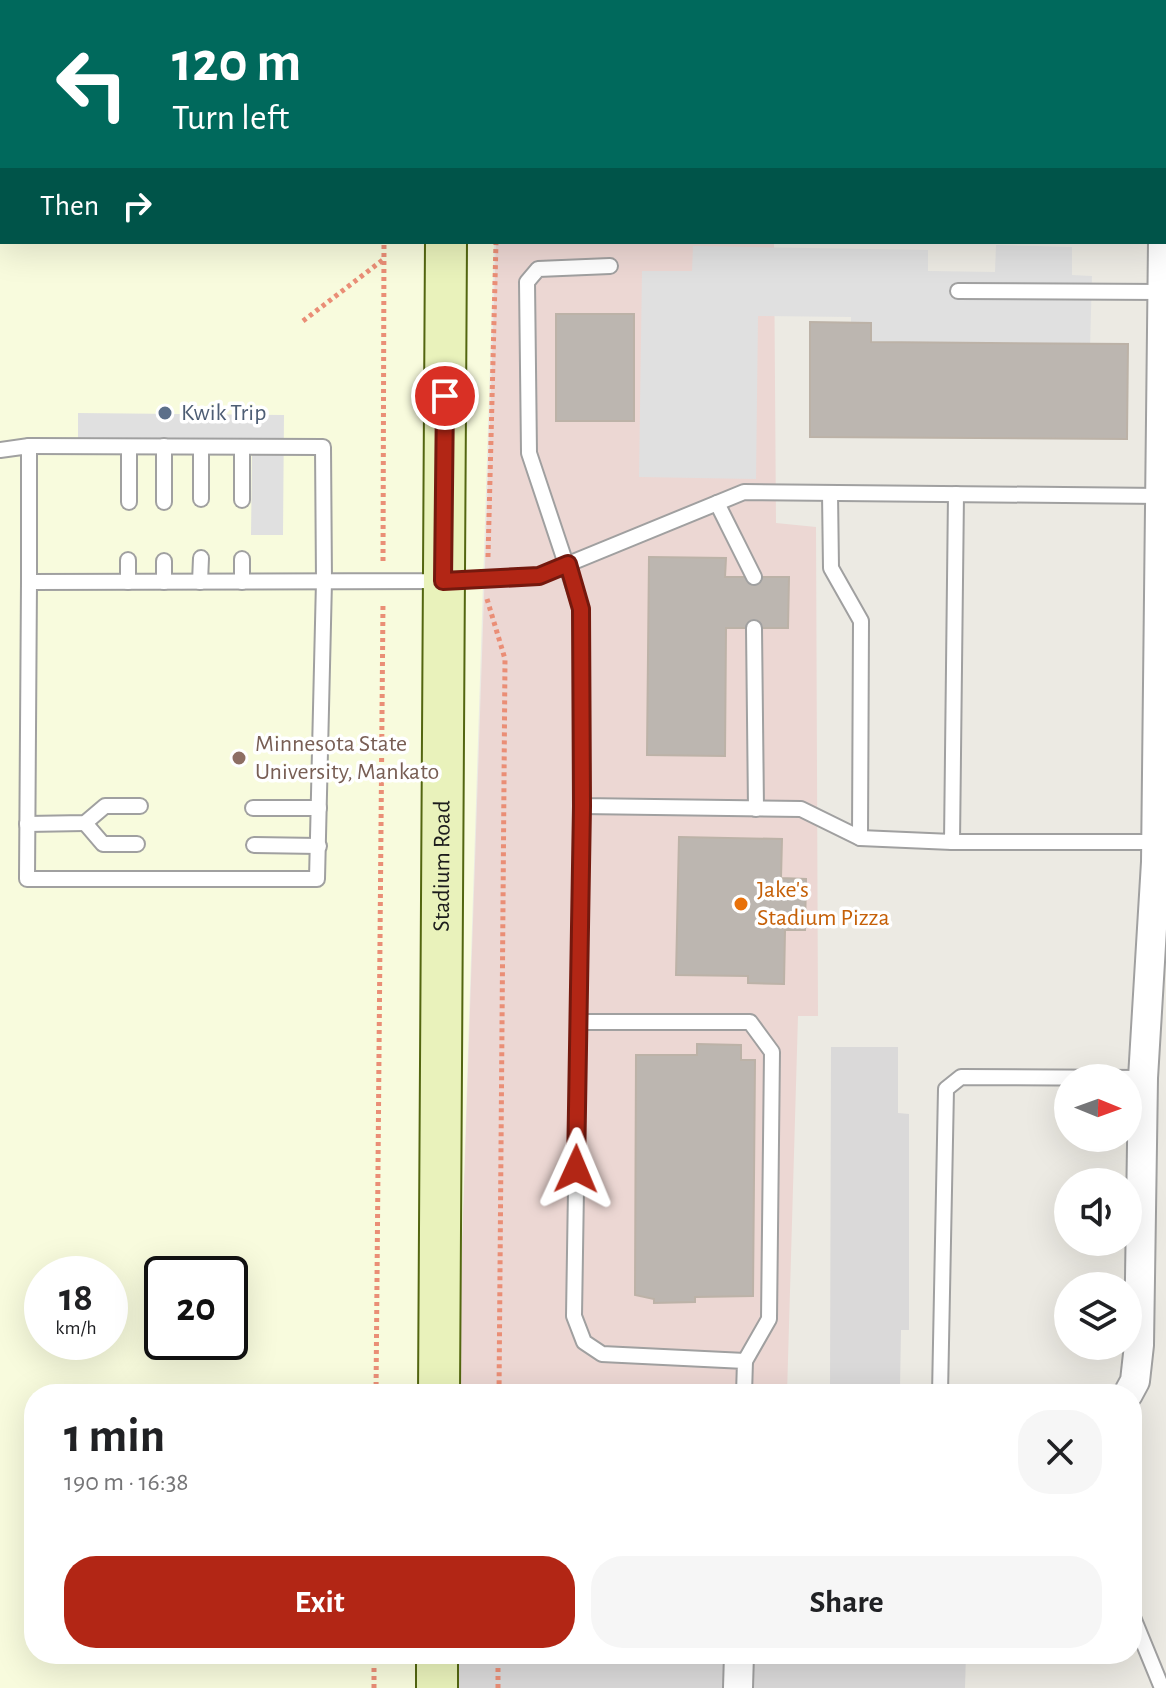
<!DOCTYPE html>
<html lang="en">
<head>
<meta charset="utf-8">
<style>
  :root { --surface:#fff; --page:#f6f6f6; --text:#202124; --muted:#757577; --accent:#b22615 }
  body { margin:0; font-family:"Alegreya Sans",sans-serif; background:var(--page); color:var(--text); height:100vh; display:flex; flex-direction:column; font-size:30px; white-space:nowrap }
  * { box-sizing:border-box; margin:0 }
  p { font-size:26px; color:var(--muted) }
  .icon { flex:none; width:44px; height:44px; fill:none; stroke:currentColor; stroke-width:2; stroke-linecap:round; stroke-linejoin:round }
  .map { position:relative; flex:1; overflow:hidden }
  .sheet { position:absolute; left:24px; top:1384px; width:1118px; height:280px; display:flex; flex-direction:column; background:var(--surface); border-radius:32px; box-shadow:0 8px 32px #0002 }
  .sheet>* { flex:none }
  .hud { position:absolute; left:0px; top:0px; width:1166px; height:244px; box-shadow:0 8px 32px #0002; background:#00695c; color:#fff; overflow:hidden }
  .needle { width:52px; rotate:91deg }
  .fabs { position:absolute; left:1054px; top:1064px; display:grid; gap:16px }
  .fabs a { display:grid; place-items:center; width:88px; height:88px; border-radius:50%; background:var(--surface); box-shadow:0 8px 32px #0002; font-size:40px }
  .speed { position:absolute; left:24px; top:1256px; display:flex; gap:16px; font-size:40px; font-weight:700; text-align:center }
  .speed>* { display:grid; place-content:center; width:104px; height:104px; border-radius:50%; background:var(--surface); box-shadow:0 8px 32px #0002; line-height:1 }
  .speed small { font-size:20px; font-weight:400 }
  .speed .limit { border:4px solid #111; border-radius:12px; background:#fff; color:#111 }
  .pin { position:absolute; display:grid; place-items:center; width:68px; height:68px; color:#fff; margin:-34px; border:4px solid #fff; border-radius:50%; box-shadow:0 2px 8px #0007 }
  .me { position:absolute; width:88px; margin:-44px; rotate:1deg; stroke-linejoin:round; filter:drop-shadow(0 0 6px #0008) }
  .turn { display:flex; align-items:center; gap:28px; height:168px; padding:0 40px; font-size:36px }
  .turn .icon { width:104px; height:104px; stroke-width:2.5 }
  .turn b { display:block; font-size:56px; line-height:68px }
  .then { display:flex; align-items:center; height:76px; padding:0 40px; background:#0003; gap:16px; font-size:30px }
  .round { display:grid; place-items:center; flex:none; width:84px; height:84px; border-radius:32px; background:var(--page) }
  .headline { display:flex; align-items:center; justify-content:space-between; height:136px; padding:0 40px }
  h1 { font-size:48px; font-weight:600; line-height:60px }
  .button { display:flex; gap:16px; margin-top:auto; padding:16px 40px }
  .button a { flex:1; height:92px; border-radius:32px; background:var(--accent); color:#fff; font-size:32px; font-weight:600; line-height:92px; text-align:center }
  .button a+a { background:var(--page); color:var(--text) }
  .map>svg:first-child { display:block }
  .residential { fill:#dad9d9 }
  .commercial { fill:#ecd7d3 }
  .education { fill:#f8fbdd; fill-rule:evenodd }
  .parking { fill:#e0e0e0 }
  .building { fill:#bcb6b0; stroke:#bcb2a7; stroke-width:2 }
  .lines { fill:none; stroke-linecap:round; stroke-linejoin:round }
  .lane-casing { stroke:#a0a0a0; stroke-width:18 }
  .street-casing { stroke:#a0a0a0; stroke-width:32 }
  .secondary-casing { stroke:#536610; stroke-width:44 }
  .path { stroke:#ea8e76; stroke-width:5; stroke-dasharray:4 4; stroke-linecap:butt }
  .lane { stroke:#fff; stroke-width:14 }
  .street { stroke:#fff; stroke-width:28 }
  .secondary { stroke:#e9f2bb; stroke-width:40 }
  .route-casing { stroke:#74190e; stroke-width:20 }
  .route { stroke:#b22615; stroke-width:14 }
  .service-dot { fill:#5c6f8a; stroke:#fff; stroke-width:3 }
  .education-dot { fill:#8d6e63; stroke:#fff; stroke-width:3 }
  .food-dot { fill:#e8710a; stroke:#fff; stroke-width:3 }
  .labels { text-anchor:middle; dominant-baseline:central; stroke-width:7; stroke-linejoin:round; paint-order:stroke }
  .service-label { font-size:24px; fill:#4e5e75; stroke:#fff; text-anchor:start }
  .education-label { font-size:24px; fill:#785e54; stroke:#fff; text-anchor:start }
  .street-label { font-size:24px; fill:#1c1c1c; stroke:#fff }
  .food-label { font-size:24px; fill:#c56008; stroke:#fff; text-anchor:start }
</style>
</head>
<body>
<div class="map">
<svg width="1166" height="1688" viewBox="0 0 1166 1688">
  <rect width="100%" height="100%" fill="#eceae3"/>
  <g class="residential">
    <polygon points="831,1047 898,1047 898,1113 909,1114 909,1330 901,1330 900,1388 830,1388"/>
    <polygon points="449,1654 966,1654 965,1688 447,1688"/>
  </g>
  <polygon class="commercial" points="496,242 774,242 776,523 816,527 818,1016 798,1016 787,1394 457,1394"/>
  <path class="education" d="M0,0H497L2,2V242H494L457,1394H34V1654H449L447,1688H0ZM42,1274H110V1342H42ZM162,1274H230V1342H162Z"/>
  <g class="parking">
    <polygon points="511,0 1022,0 511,2"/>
    <polygon points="996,245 1072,247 1072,275 1092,276 1090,349 851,346 851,317 758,316 756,479 639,477 642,271 692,271 693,246 928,250 928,271 995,272"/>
    <polygon points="78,413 284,415 283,535 251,535 252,452 78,451"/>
  </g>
  <g class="building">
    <rect x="556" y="314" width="78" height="107"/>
    <polygon points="810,322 871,323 871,342 1128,344 1127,439 810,437"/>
    <polygon points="649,557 726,558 725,577 789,577 788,628 726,628 725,756 647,755"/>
    <polygon points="679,837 782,839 781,878 806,879 805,930 785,930 784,984 748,983 748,976 676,975"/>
    <polygon points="697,1044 741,1045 741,1060 755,1060 753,1296 695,1297 695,1302 654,1303 654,1299 635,1295 636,1055 697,1055"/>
  </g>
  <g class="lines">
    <g class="lane-casing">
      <g id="lane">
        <polyline points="1141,2 1141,0"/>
        <polyline points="610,266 538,269 527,282 529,453 581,609 582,806 801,809 860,838 952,842 956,494"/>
        <polyline points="958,291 1163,292"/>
        <polyline points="29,446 323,447 324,581 317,879 27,879 29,582"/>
        <polyline points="164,446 164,502"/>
        <polyline points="242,447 242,500"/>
        <polyline points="0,450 29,446 29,582 443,581 539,576 744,492 1161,496"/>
        <polyline points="830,493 831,568 861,621 860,838"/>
        <polyline points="201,499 201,447"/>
        <polyline points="129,502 129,447"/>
        <polyline points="717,503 754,577"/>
        <polyline points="242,559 242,582"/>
        <polyline points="164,561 164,582"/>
        <polyline points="128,582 128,560"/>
        <polyline points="200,582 201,558"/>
        <polyline points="754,628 756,809"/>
        <polyline points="582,806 574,1316 584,1342 602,1354 745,1361 744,1394"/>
        <polyline points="253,808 319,808"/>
        <polyline points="85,823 103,844 137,844"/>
        <polyline points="27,824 85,823 105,806 140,806"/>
        <polyline points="952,842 1156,842"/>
        <polyline points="254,845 319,846"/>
        <polyline points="578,1022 750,1022 772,1052 769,1319 745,1361"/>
        <polyline points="940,1394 946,1089 961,1077 1143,1078"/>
        <polyline points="1132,1615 1162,1688"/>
      </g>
    </g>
    <g class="street-casing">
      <g id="street">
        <polyline points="1128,1394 1135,1381 1139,1345 1143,1078 1156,862 1163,242"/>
        <polyline points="738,1688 739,1654"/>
      </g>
    </g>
    <g class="secondary-casing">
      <g id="secondary">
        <polyline points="446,2 446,0"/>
        <polyline points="0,165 2,165"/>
        <polyline points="1164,174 1166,174"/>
        <path id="s1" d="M439,1394L446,242"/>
        <polyline points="437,1688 437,1654"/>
      </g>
    </g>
    <g class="path">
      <polyline points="385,2 385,0"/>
      <polyline points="495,2 495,0"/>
      <polyline points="303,321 384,259"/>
      <polyline points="488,557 496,242"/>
      <polyline points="383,561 384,242"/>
      <polyline points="487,599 505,659 499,1394"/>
      <polyline points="376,1394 383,603"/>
      <polyline points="374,1688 374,1654"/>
      <polyline points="498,1688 498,1654"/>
    </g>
    <use href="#lane" class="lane"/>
    <use href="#street" class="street"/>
    <use href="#secondary" class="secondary"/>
  </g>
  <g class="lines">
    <g class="route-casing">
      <polyline id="route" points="445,396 443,581 539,576 568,564 581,609 582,806 576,1169"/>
    </g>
    <use href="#route" class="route"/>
  </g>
  <circle class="service-dot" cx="165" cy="413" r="8"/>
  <circle class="education-dot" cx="239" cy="758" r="8"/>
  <circle class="food-dot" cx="741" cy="904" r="8"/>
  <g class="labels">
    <g class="service-label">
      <text x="181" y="413">Kwik Trip</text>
    </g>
    <g class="education-label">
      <text x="255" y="744">Minnesota State<tspan x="255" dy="28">University, Mankato</tspan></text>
    </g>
    <g class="street-label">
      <text stroke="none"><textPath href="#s1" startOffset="528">Stadium Road</textPath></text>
    </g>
    <g class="food-label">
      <text x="757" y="890">Jake's<tspan x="757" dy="28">Stadium Pizza</tspan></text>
    </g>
  </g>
</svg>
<div class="fabs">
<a><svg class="needle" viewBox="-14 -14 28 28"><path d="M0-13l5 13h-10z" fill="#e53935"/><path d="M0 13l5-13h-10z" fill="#757577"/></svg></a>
<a><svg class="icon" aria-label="sound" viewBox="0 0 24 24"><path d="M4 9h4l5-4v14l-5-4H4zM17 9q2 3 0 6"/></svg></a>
<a><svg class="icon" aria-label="layers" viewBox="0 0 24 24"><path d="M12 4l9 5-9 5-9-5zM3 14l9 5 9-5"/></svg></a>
</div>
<div class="speed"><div>18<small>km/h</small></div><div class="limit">20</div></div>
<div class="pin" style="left:445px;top:396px;background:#d93025"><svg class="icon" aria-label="arrive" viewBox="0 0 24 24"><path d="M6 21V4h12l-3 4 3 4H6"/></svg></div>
<svg class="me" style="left:576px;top:1169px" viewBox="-20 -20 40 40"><path d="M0-17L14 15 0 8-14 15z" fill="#b22615" stroke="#fff" stroke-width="4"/></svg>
<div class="hud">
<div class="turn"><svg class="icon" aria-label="left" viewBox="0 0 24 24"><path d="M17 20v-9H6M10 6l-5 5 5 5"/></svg><div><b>120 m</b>Turn left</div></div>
<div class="then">Then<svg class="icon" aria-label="right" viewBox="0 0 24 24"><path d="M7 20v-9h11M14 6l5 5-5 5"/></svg></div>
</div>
<section class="sheet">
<div class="headline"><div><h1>1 min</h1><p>190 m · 16:38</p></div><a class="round"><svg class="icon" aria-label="close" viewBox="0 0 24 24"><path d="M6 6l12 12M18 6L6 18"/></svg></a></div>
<div class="button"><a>Exit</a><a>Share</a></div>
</section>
</div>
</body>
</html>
